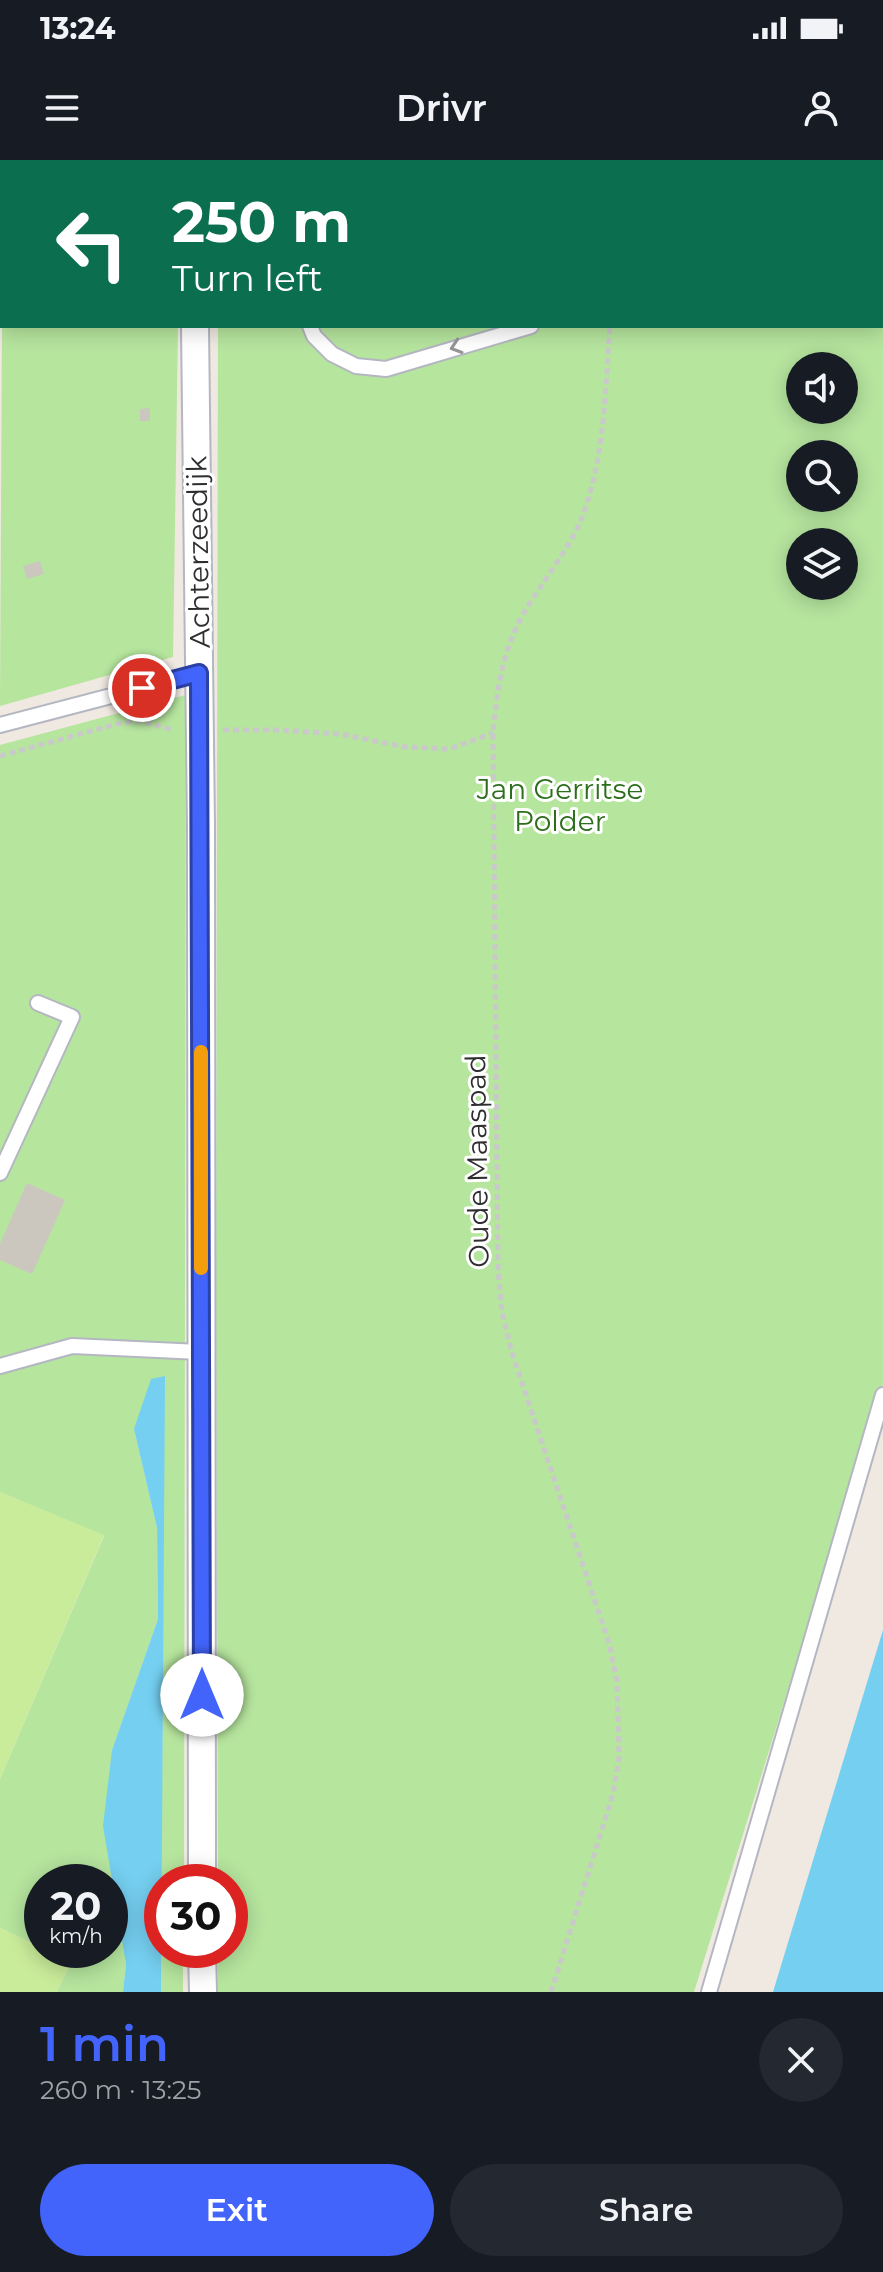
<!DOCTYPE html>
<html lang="en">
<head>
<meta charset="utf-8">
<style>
  :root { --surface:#171b24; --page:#242831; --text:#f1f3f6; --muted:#9ea1a6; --accent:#4264fb }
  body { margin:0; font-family:Montserrat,sans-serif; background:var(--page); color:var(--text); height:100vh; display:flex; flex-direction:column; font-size:30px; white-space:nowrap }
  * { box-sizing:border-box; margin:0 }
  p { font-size:26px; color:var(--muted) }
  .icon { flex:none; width:44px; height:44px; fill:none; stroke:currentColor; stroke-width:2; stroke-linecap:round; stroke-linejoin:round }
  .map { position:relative; height:1832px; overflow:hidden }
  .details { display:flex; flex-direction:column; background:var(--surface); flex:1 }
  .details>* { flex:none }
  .hud { position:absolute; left:0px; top:0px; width:884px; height:168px; box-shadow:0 4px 20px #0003; background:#0b6e4f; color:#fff; overflow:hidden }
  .tools { position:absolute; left:786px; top:192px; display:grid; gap:16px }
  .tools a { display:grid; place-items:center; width:72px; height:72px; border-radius:50%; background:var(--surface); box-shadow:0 4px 20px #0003; font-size:40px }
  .speed { position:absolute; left:24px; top:1704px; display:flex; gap:16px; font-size:40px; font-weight:700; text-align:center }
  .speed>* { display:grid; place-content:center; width:104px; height:104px; border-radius:50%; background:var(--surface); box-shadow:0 4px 20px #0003; line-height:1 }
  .speed small { font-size:20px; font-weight:400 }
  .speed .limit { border:12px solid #d22; background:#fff; color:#111 }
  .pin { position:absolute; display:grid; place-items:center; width:68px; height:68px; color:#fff; margin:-34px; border:4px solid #fff; border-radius:50%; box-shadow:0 2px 8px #0007 }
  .me { position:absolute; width:88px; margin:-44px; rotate:0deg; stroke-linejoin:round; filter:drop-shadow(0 0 6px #0008) }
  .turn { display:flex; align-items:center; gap:28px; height:168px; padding:0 40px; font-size:36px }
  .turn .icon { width:104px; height:104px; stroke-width:2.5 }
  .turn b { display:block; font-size:56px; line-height:68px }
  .round { display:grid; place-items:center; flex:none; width:84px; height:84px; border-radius:42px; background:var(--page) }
  .headline { display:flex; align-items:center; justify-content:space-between; height:136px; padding:0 40px }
  h1 { font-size:48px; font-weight:600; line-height:60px; color:var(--accent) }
  .button { display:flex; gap:16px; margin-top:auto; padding:16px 40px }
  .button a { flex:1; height:92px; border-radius:48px; background:var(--accent); color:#fff; font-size:32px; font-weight:600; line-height:92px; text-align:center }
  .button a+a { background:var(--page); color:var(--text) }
  .status { display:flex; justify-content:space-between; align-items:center; height:56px; padding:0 40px; background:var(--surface); direction:ltr }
  .status svg { height:22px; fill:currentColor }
  header { display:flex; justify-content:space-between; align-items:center; height:104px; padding:0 40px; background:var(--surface); font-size:36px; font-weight:600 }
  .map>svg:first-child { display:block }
  .green { fill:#b6e59e; fill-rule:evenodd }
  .pitch { fill:#c9ec9a }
  .water { fill:#75cff0 }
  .building { fill:#cbc7bf }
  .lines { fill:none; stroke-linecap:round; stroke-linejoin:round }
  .street-tunnel { stroke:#c8c4bd; stroke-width:26; stroke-dasharray:26 13; stroke-linecap:butt }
  .lane-casing { stroke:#b4b7c1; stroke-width:18 }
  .street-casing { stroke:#b4b7c1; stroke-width:30 }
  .highway-casing { stroke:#c9c9c9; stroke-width:48 }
  .path { stroke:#c9c9c9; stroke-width:5; stroke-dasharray:6 4; stroke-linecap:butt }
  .lane { stroke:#fff; stroke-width:14 }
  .street { stroke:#fff; stroke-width:26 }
  .highway { stroke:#ffa35c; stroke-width:44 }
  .oneway { stroke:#969696 }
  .route-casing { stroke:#2b41a3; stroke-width:20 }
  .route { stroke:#4264fb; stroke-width:14 }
  .slow { stroke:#f59e0b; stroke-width:14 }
  .labels { text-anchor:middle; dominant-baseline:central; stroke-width:6; stroke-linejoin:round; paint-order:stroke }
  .street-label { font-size:28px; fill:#2e2e2e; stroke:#fff }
  .park-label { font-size:28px; fill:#2c6e1b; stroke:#fff }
</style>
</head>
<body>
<div class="status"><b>13:24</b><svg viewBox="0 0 49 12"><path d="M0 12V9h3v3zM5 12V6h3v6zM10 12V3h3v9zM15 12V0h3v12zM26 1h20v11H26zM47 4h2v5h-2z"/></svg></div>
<header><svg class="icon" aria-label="menu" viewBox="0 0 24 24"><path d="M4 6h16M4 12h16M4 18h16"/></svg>Drivr<svg class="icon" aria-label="person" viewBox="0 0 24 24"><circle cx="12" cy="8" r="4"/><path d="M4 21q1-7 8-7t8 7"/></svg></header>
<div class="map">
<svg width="883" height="1832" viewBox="0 0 883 1832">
  <rect width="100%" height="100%" fill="#efe9e1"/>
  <g class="green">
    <path d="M883,23V1224L694,1832H218V1790H230V1722H218L216,1135L218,166H882ZM800,206H844V250H800ZM800,294H844V338H800ZM800,382H844V426H800Z"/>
    <polygon points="2,158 2,166 178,166 173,497 0,546"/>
    <polygon points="186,535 184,1722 162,1722 162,1790 183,1790 183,1832 161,1832 164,1217 134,1269 157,1368 158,1459 112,1590 126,1804 123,1832 57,1832 71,1802 46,1790 110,1790 110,1722 42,1722 42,1788 0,1768 0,1619 104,1376 0,1332 0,585"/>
  </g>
  <g class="pitch">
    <polygon points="0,1332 104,1375 0,1619"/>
    <polygon points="0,1768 71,1802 57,1832 0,1832"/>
  </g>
  <g class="water">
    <polygon points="165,1216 161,1832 123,1832 126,1804 103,1666 112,1590 158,1459 157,1368 134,1269 151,1219"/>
    <polygon points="883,1470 883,1832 773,1832"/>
  </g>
  <g class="building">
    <polygon points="150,248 150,261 140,261 140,249"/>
    <polygon points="40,401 44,414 27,419 23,406"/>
    <polygon points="27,1023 65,1040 32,1114 0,1100 0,1084"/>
  </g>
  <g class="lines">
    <polyline class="street-tunnel" points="199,2 199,0"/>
    <g class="lane-casing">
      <g id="lane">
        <polyline points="310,166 314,176 332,194 356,206 386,209 531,166"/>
        <polyline points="0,565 199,513"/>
        <polyline points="0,1013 72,857 38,843"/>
        <polyline points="0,1206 72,1186 200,1192"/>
        <polyline points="709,1832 883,1235"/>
      </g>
    </g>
    <g class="street-casing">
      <g id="street">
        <polyline points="29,2 39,0"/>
        <polyline points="0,8 2,8"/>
        <polyline points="882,137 883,137"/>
        <polyline points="195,166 201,666 202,1722"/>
        <polyline points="202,1790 203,1832"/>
      </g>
    </g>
    <g class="highway-casing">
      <g id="highway">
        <polyline points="354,2 365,0"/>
        <polyline points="882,4 883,3"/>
        <polyline points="0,72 2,71"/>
        <polyline points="0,139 2,139"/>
      </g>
    </g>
    <g class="path">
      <polyline points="223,570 279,570 340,574 405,587 449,589 493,573"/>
      <polyline points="0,596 117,564 140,561 173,570"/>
      <path d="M551,1832L613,1634L619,1598L617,1521L609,1483L512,1193L502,1153L498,1109L493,573C497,533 501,496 520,460C538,426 566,395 581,360C605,299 605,231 610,166"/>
    </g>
    <use href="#lane" class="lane"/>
    <use href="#street" class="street"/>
    <use href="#highway" class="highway"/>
  </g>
  <defs><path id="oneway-chevron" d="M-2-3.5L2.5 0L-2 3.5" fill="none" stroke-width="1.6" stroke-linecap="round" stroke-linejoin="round" transform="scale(2)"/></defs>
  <use class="oneway" href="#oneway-chevron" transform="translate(456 187) rotate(162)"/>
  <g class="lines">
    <g class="route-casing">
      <polyline id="route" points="142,528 199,513 202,1535"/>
    </g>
    <use href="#route" class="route"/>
    <polyline class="slow" points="201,1108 201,892"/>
  </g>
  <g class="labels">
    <g class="street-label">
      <text transform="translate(198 392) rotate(-91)">Achterzeedijk</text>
      <text transform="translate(477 1001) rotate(-91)">Oude Maaspad</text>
    </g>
    <g class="park-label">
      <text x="560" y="629">Jan Gerritse<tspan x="560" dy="32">Polder</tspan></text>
    </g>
  </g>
</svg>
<div class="tools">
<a><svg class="icon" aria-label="sound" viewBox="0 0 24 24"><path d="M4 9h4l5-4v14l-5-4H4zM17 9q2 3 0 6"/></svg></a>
<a><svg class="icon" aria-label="search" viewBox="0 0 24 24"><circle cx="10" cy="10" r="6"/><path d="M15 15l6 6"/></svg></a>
<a><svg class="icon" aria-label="layers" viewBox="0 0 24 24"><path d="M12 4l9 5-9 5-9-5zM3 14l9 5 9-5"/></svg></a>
</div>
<div class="speed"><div>20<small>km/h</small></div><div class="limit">30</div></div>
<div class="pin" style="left:142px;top:528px;background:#d93025"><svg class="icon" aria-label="arrive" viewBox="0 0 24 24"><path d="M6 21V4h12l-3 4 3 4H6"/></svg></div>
<svg class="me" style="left:202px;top:1535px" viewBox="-20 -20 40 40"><circle r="19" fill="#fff"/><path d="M0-13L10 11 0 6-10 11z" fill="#4264fb"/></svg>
<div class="hud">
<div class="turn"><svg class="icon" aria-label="left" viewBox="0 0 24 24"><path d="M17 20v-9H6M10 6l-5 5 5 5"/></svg><div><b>250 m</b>Turn left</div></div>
</div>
</div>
<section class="details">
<div class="headline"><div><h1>1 min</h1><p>260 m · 13:25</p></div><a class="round"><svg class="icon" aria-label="close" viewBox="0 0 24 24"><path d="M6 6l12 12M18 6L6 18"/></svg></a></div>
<div class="button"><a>Exit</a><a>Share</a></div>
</section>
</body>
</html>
